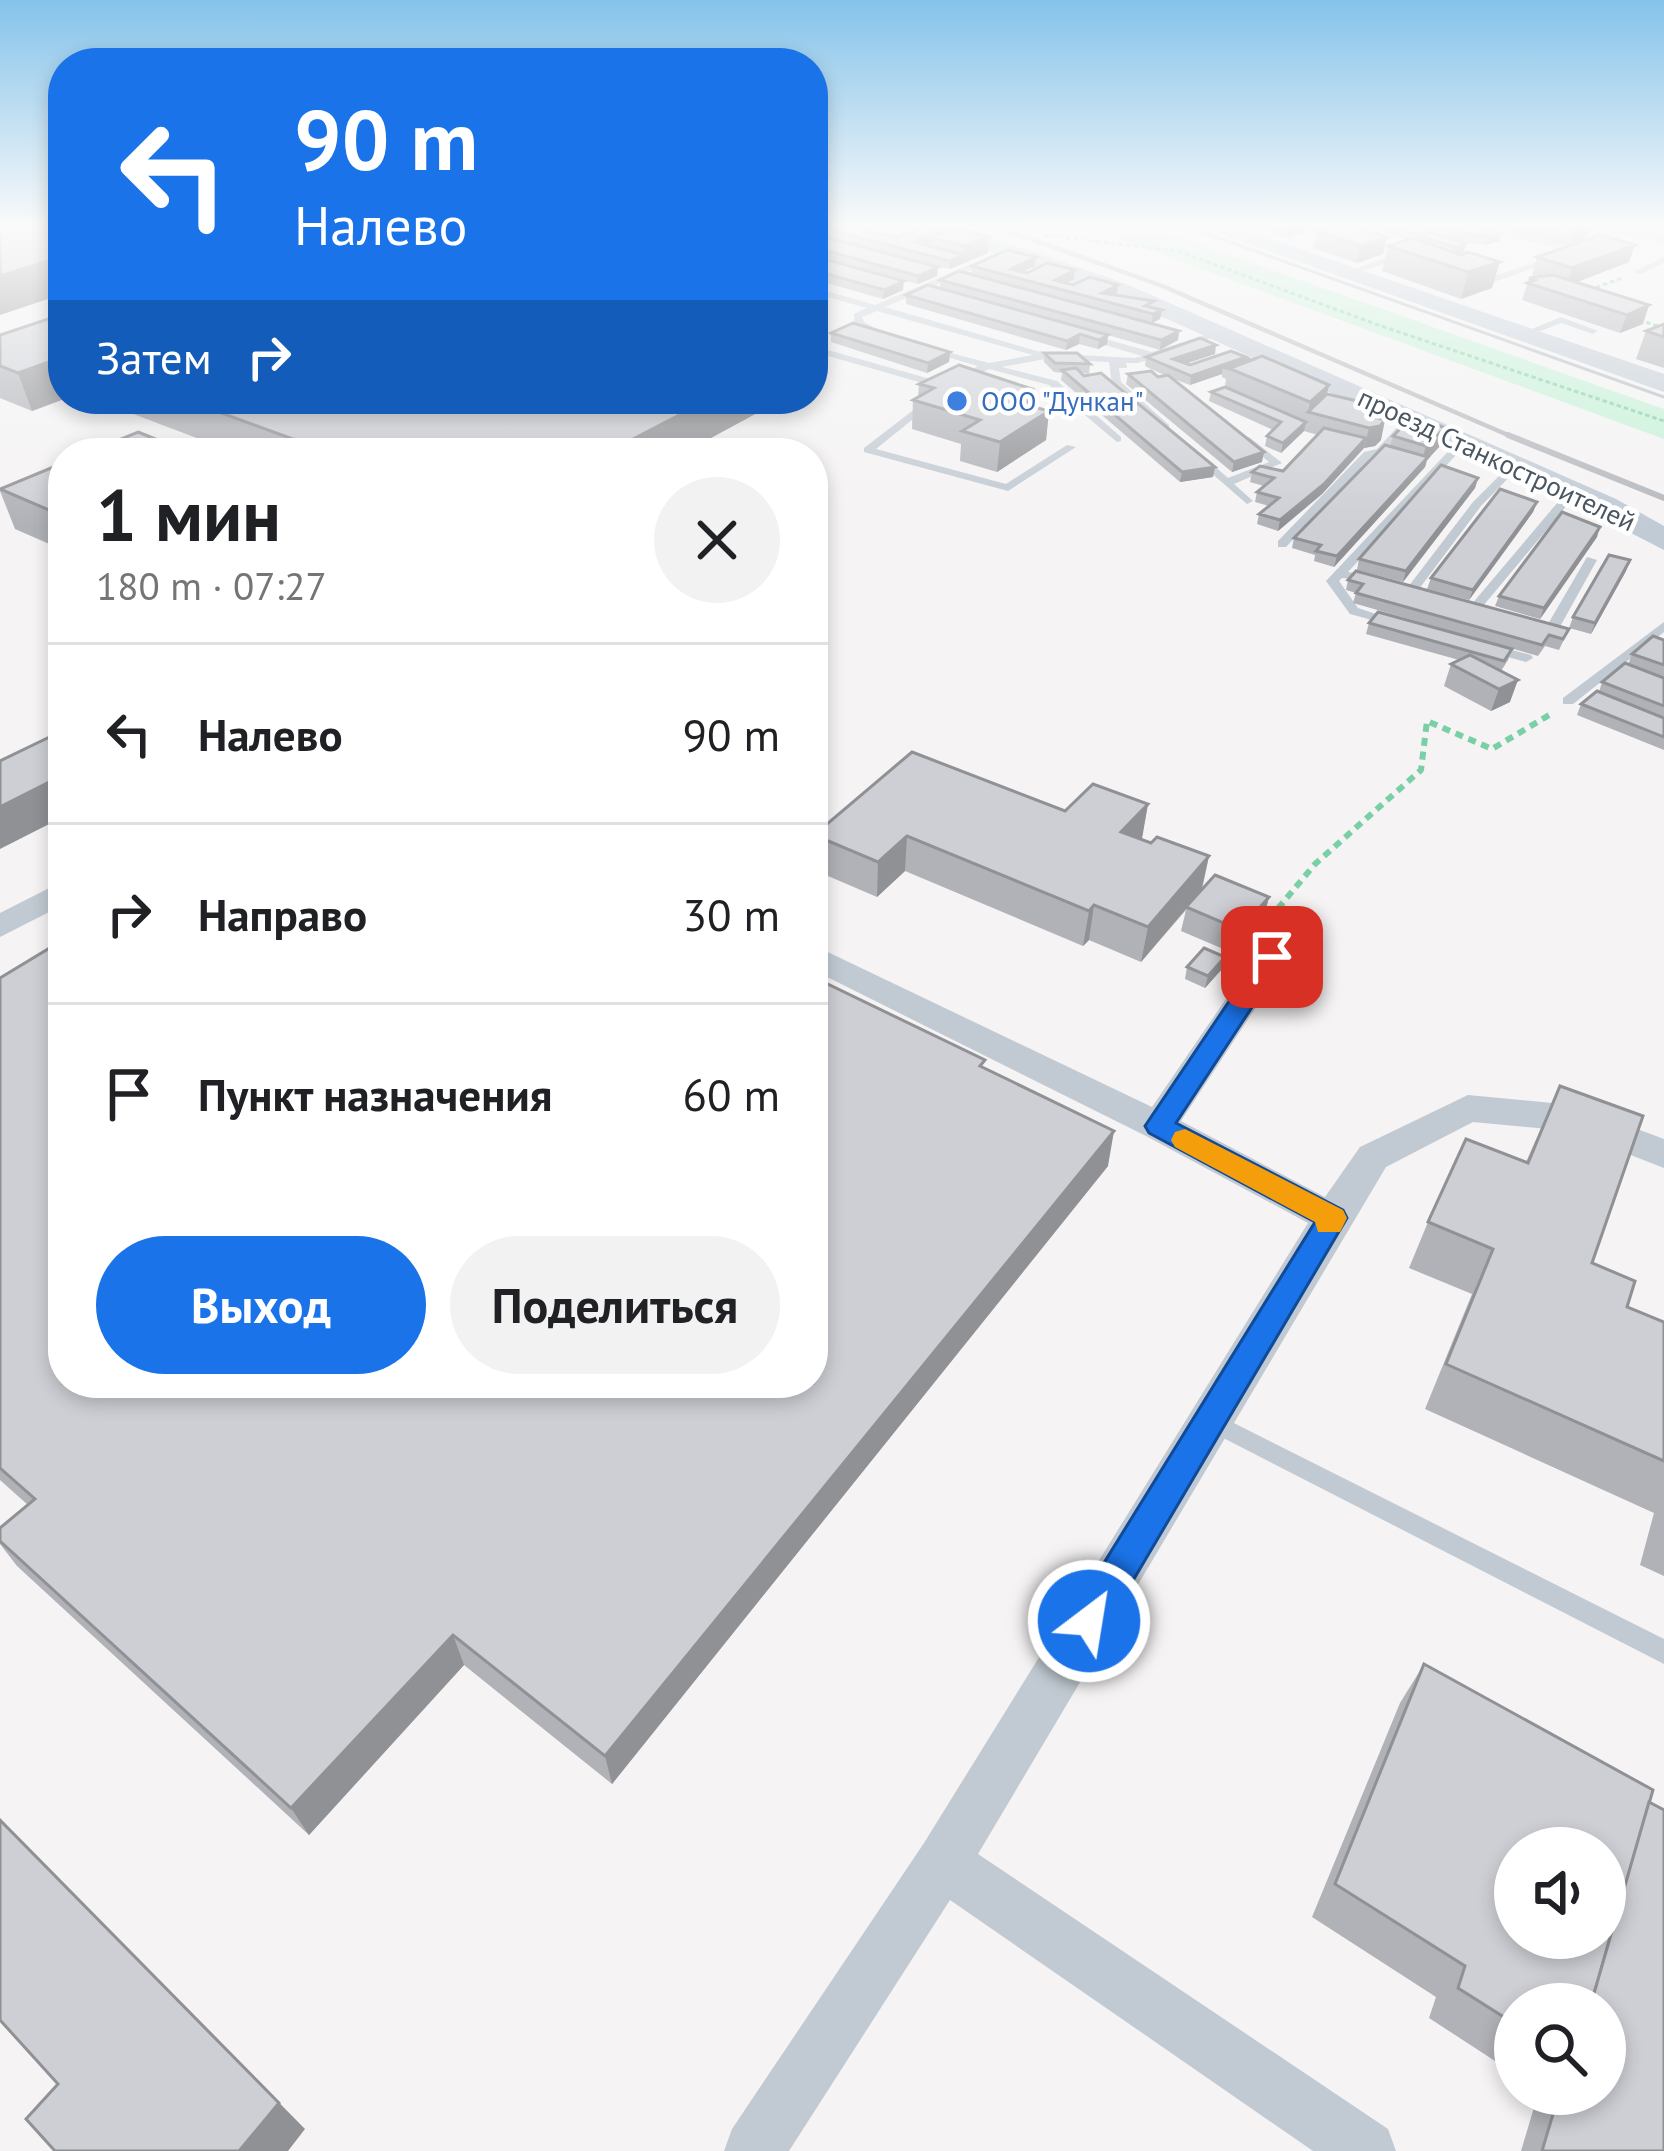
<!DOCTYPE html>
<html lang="ru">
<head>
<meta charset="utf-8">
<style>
  :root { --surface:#fff; --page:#f2f2f2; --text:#202124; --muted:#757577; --line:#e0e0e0; --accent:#1a73e8 }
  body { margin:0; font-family:"PT Sans",sans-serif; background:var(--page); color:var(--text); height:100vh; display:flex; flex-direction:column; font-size:45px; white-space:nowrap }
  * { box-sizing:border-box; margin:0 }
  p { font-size:39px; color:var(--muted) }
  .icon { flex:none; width:66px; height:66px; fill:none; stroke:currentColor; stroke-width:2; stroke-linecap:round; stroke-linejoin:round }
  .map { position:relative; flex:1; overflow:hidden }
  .details { position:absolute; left:48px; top:438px; width:780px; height:960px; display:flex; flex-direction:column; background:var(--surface); border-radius:48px; box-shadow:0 6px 18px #0003 }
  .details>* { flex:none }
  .hud { position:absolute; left:48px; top:48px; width:780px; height:366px; border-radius:48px; box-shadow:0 6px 18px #0003; background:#1a73e8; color:#fff; overflow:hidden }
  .buttons { position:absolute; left:1494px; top:1827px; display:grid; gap:24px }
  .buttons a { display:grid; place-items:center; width:132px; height:132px; border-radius:50%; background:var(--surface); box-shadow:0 6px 18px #0003; font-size:60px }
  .pin { position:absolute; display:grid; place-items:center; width:102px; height:102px; color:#fff; margin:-51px; border-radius:24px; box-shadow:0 6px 18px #0006 }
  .me { position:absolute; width:132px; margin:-66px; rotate:31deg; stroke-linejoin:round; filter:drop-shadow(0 0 9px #0008) }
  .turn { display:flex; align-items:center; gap:42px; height:252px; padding:0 48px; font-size:54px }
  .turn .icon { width:156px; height:156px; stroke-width:2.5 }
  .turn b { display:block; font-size:84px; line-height:102px }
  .then { display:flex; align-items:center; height:114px; padding:0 48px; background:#0003; gap:24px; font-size:45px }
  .round { display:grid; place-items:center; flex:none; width:126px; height:126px; border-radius:63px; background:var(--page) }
  .summary { display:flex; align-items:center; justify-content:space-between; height:204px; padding:0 48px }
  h1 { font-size:72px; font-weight:700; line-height:90px }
  .action { display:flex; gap:24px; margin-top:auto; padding:24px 48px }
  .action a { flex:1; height:138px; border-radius:72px; background:var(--accent); color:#fff; font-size:48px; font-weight:700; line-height:138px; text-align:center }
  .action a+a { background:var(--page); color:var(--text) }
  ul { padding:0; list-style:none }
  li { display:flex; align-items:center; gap:36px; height:180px; padding:0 48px; border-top:3px solid var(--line) }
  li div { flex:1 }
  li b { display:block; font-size:45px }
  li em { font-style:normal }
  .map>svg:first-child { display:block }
  .green { fill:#c3f1d5 }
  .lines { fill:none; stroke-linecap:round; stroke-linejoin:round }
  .path-far1 { stroke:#7ad0a6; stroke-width:3; stroke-dasharray:4.5 3; stroke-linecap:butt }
  .path { stroke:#7ad0a6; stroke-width:6; stroke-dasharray:8 6; stroke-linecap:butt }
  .lane { fill:#c1cad2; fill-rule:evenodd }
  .street { fill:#c1cad2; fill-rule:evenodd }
  .secondary { fill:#c1cbd6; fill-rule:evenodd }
  .tram { stroke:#b5b8bd; stroke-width:3 }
  .rail-far1 { stroke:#b5b8bd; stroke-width:4.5 }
  .rail { stroke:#b5b8bd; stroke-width:6 }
  .wall { fill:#b0b2b7 }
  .shaded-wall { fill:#909195 }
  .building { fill:#cdcfd5; stroke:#909195; stroke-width:3; fill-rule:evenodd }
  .route { fill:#1a73e8; stroke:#114b97; stroke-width:3 }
  .slow { fill:#f59e0b }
  .shop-dot { fill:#3f7fe0; stroke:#fff; stroke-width:4.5 }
  .labels { text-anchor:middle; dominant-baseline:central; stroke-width:9; stroke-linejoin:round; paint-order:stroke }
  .far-shop-label { font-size:27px; fill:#366cbe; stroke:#fff; text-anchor:start }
  .far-street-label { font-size:27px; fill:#4a5661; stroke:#fff }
</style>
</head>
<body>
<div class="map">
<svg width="1664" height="2151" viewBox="0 0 1664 2151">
  <rect width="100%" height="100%" fill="#f5f3f3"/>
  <polygon class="green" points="1065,224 1142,224 1664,409 1664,439 1095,230"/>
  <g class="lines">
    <g class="path-far1">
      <polyline points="1031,230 1055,224"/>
      <polyline points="1044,235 1178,251 1381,326 1664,421"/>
      <polyline points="1589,290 1622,278"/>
      <polyline points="1639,320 1664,328"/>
    </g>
    <polyline class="path" points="1260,930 1315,864 1421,770 1427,721 1492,749 1551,714"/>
    <g class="lane">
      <polygon points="879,224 887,224 886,230 915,240 911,243 879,233"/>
      <polygon points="1301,224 1312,224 1348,237 1341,239"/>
      <polygon points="1455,224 1469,224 1585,250 1581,253"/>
      <polygon points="1400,253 1403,258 1349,275 1345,272"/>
      <polygon points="992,255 995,260 885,307 1044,353 1134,358 1142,356 1081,338 1079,336 1084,333 1152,352 1221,330 1229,332 1138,363 1126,363 1127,368 1119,368 1121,382 1169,425 1169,429 1165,430 1112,385 1109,362 1045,359 1002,367 1057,381 1121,437 1121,441 1117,442 1049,385 989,369 961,384 953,384 953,380 978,366 923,350 928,347 989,363 1033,355 877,311 862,317 864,322 890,336 882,338 855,324 854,314 867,308 813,293 813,287 875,305"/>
      <polygon points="1551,257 1558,259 1483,286 1468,280 1472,277 1483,280"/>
      <polygon points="1664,257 1664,263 1640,274 1633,272"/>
      <polygon points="1561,317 1598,331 1593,334 1561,323 1528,336 1520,334"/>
      <polygon points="817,347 948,384 949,386 940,388 814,352 814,348"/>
      <polygon points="929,398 933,399 933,403 876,449 1006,484 1067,445 1076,447 1008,491 864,452 864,448"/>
      <polygon points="1403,421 1412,423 1385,453 1372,456 1286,547 1278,547 1278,541 1364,452 1377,449"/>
      <polygon points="1249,437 1282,463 1234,484 1253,501 1247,504 1194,458 1203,456 1228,478 1269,462 1245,442 1245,438"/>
      <polygon points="1458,441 1467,443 1348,572 1382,577 1382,583 1342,578 1339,581 1358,608 1400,622 1394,626 1350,614 1326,581"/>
      <polygon points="1511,464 1520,466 1481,506 1416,593 1408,593 1408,587 1473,502"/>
      <polygon points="1569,489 1579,491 1483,606 1495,609 1495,615 1471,611 1471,605"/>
      <polygon points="1587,557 1597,560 1557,632 1530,627 1529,624 1535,620 1548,624"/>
      <polygon points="1664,622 1664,632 1573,704 1563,704 1563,698"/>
      <polygon points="1490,644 1531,655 1533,658 1526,662 1485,651 1483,648"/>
      <polygon points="1210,1411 1664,1639 1664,1664 1202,1427 1199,1420 1202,1413"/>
    </g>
    <g class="street">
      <polygon points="1581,224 1612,224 1664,234 1664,244"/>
      <polygon points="63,881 63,905 0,937 0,913"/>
      <polygon points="813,945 1152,1107 1260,949 1284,949 1289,957 1181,1121 1325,1197 1360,1147 1468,1095 1573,1105 1664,1139 1664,1168 1569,1131 1473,1122 1386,1167 978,1854 1388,2129 1396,2151 1313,2151 950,1900 789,2151 724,2151 732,2129 924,1843 1308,1223 1146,1136 813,970"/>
    </g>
    <g class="secondary">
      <polygon points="916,224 952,224 1124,283 1616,499 1664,526 1664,550 1563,498 1167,319"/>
      <polygon points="1193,224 1227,224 1664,374 1664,392"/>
    </g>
    <polyline class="tram" points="1179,224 1664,397"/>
    <polyline class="rail-far1" points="988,224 1160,285 1515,438"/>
    <polyline class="rail" points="1508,435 1664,498"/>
  </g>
  <g class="wall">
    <polygon points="813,224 897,238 940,234 988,253 950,269 830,238 938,267 937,276 918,284 813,256"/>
    <polygon points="1246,224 1312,224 1311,230 1287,238"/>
    <polygon points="1342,224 1387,237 1383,254 1357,263 1313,248 1317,231"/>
    <polygon points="1358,224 1448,224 1446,230 1439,235 1445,237 1447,229 1502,233 1499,241 1485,245 1456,240 1466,243 1464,252 1458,254 1492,288 1461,299 1382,271 1388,246 1406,240 1383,232 1385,225 1382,232"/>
    <polygon points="1489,224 1592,224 1588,235 1575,244 1629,262 1576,282 1643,324 1620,333 1522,300 1529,278 1538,277 1532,275 1537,257 1569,246 1488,227"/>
    <polygon points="813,256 903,290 883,299 813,279"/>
    <polygon points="972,266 1035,266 1023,272 1074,279 1066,283 1073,285 1118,285 1117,293 1114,295 1162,310 1160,319 1152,323 1179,331 1178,340 1160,350 1108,335 1107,344 1098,349 1079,344 1066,350 906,304 906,295 940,289 940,280 971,275"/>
    <polygon points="1664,324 1664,368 1636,359 1646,331"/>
    <polygon points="831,333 950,352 949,362 927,373 831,342"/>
    <polygon points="0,335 63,399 64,399 32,411 0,398"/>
    <polygon points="1044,353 1090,364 1089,374 1081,373 1215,467 1213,477 1180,482 1061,380 1062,373 1054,372 1044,362"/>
    <polygon points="1215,354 1185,364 1190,365 1246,357 1245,360 1329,385 1327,394 1365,410 1382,414 1381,440 1375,446 1364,448 1322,494 1278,531 1257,524 1259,514 1269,506 1255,502 1257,492 1264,486 1250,482 1252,472 1283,471 1318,435 1304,431 1281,453 1265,446 1267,436 1273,430 1209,401 1211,392 1225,387 1226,379 1222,377 1222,374 1190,385 1171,378 1262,462 1232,472 1126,384 1128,374 1166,376 1145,366 1146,357"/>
    <polygon points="919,384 1032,389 1030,406 1049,411 1046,440 997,472 960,461 961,444 912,429 913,400 918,397"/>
    <polygon points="94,399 781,399 781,400 683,453 236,453"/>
    <polygon points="1445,428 1439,447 1427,460 1425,467 1334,567 1314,561 1315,555 1292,548 1294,538 1390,446 1393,436"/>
    <polygon points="63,463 63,550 15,529 0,491 0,489"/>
    <polygon points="1478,478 1475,488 1403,582 1357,570 1359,559"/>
    <polygon points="1537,502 1533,512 1469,600 1427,589 1431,578"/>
    <polygon points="1597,537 1540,619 1495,606 1499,596"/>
    <polygon points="1626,571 1591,634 1569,628 1573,617"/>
    <polygon points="1348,580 1569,629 1559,650 1545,646 1538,656 1353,603 1356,593 1346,590"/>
    <polygon points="1369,623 1512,649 1508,660 1501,671 1510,702 1491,711 1444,686 1451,664 1459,660 1366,634"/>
    <polygon points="1664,640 1664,750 1577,715 1581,704 1599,692 1602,682 1628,665 1632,654"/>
    <polygon points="1148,804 1141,840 1209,856 1202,890 1269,897 1263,920 1235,954 1181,931 1186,910 1141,962 1089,940 1083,946 905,871 877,897 814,870 814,835"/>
    <polygon points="1225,957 1222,969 1205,988 1185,979 1187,967"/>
    <polygon points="0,978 984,1068 1108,1166 612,1784 464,1665 309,1835 17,1566 0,1544 0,1528 28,1505 0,1480"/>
    <polygon points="1560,1086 1592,1263 1627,1307 1664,1322 1664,1576 1640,1565 1654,1513 1425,1409 1472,1294 1409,1268 1428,1222 1526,1162"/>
    <polygon points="1424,1664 1649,1802 1664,2151 1521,2151 1538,2094 1605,2094 1515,2004 1515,2074 1429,2018 1436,1997 1312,1917 1400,1703"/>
  </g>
  <g class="shaded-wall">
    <polygon points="813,224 845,224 830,230 830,238 813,245"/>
    <polygon points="1290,224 1312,224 1311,230 1287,238"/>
    <polygon points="1445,224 1448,224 1446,230 1437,236 1440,227"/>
    <polygon points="1586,224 1592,224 1588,235 1571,247 1576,230"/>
    <polygon points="940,231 940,239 931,238 931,243 914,251 914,242"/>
    <polygon points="1502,233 1499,241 1485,245 1487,237"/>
    <polygon points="989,236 988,253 950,269 950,261 963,255 964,246"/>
    <polygon points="1387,237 1383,254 1357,263 1360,246"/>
    <polygon points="1466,243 1464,252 1452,255 1454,247"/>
    <polygon points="1635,245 1629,262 1567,286 1572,268"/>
    <polygon points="63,256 63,294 0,315 0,276"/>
    <polygon points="1036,257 1035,266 1010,278 1011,269"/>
    <polygon points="1500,262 1492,288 1461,299 1468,272"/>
    <polygon points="938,267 937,276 918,284 918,276"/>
    <polygon points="1075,270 1074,279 1054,289 1055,280"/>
    <polygon points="904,281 903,290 883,299 884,290"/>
    <polygon points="1118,285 1117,293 1101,302 1102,293"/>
    <polygon points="1649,305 1643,324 1620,333 1627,315"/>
    <polygon points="1162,310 1160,319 1152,323 1153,314"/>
    <polygon points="1179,331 1178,340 1160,350 1161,340"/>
    <polygon points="1080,334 1079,344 1066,350 1067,341"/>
    <polygon points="1108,335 1107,344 1098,349 1099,340"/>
    <polygon points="1216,345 1215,354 1172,368 1173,359"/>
    <polygon points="950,352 949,362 927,373 928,363"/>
    <polygon points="63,357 64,399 32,411 18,373"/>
    <polygon points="1246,357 1244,366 1223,367 1222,374 1190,385 1191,376"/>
    <polygon points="1329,385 1322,414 1308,412 1310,402"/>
    <polygon points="1032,389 1029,417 1012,401"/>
    <polygon points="710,399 781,400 683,453 606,453"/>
    <polygon points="1049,411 1046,440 997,472 1000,442"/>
    <polygon points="1382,414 1379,426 1385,420 1381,440 1375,446 1364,448 1369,428"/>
    <polygon points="1306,422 1304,431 1281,453 1283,443"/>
    <polygon points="1445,428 1439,447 1427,460 1425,467 1334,567 1337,556 1421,464 1426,446"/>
    <polygon points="1366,438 1364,448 1322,494 1278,531 1280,520"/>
    <polygon points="1264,452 1262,462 1232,472 1234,462"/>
    <polygon points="1215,467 1213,477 1180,482 1182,472"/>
    <polygon points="1478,478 1475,488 1403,582 1406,571"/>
    <polygon points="1537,502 1533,512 1469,600 1473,590"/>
    <polygon points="1600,527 1597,537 1540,619 1544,608"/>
    <polygon points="1630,560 1626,571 1591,634 1595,623"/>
    <polygon points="1518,680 1510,702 1491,711 1499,689"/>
    <polygon points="819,743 819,788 813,793 813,748"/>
    <polygon points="63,775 63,817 0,849 0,807"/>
    <polygon points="1148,804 1142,839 1115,867 1121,832"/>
    <polygon points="907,836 905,871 877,897 878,862"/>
    <polygon points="1209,856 1201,891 1141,962 1148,927"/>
    <polygon points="1269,897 1263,920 1235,954 1240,930"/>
    <polygon points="1094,905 1089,940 1083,946 1089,911"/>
    <polygon points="1225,957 1222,969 1205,988 1208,976"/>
    <polygon points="1114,1131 1108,1166 612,1784 605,1756"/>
    <polygon points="453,1635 464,1665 309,1835 291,1808"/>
    <polygon points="0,1819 305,2129 288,2151 239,2151"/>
  </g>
  <g class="building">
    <polygon points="0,224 63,224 63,256 0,276"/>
    <polygon points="843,224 897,238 923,227 940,231 914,242 963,255 950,261 830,230"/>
    <polygon points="1342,224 1345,224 1387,237 1360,246 1317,231"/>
    <polygon points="1385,224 1404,224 1466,243 1454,247"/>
    <polygon points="1454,224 1502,233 1487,237 1447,229"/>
    <polygon points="1550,224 1586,224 1576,230"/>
    <polygon points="953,229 989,236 964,246 931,238"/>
    <polygon points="817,235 938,267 918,276 813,247 813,237"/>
    <polygon points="1600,235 1635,245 1572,268 1537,257"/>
    <polygon points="1413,238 1461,255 1468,252 1500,262 1468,272 1388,246"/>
    <polygon points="1007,250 1036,257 1011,269 1027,273 1047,263 1075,270 1055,280 1073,285 1090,277 1118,285 1102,293 1154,301 1145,306 1162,310 1153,314 972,266"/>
    <polygon points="813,256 904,281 884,290 813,270"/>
    <polygon points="959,271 1179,331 1161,340 940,280"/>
    <polygon points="1553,275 1649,305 1627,315 1527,283 1535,280 1529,278"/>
    <polygon points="928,285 1108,335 1099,340 1080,334 1067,341 906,295"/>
    <polygon points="63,314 63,357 18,373 0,366 0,335"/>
    <polygon points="853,323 950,352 928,363 831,333"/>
    <polygon points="1664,324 1664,337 1646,331"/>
    <polygon points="1200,338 1216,345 1173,359 1190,365 1231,351 1246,357 1191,376 1146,357"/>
    <polygon points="1044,353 1077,353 1090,364 1055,363"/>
    <polygon points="1262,356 1329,385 1310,402 1228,368"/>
    <polygon points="1249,359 1252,360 1228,369 1223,367"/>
    <polygon points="959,365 1032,389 1012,401 1049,411 1000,442 962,431 980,420 913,400 934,388 919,384"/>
    <polygon points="1076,368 1084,376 1101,373 1215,467 1182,472 1062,370"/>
    <polygon points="1151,371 1158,377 1168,375 1264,452 1234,462 1128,374"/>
    <polygon points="1225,387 1306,422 1283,443 1267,436 1281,422 1211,392"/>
    <polygon points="1327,394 1366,403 1361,409 1382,414 1378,418 1385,420 1380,426 1369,428 1308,412"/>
    <polygon points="183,399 710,399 606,453 331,453"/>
    <polygon points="1414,415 1445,428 1426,446 1393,436"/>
    <polygon points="1324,428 1366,438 1324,484 1280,520 1259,514 1279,498 1257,492 1274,478 1252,472 1260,466 1283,471"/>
    <polygon points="138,432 183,450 176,453 87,453"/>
    <polygon points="1385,445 1428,457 1337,556 1316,551 1321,545 1294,538"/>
    <polygon points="63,463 63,516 0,489"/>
    <polygon points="1441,465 1478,478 1406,571 1359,559"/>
    <polygon points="1500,489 1537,502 1473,590 1431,578"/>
    <polygon points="1562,512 1600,527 1544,608 1499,596"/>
    <polygon points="1609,555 1630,560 1595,623 1573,617"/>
    <polygon points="1356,571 1569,629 1563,639 1549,635 1542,645 1356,593 1363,584 1348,580"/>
    <polygon points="1378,612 1512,649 1504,661 1369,623"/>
    <polygon points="1653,636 1664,640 1664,665 1632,654"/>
    <polygon points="1470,655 1518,680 1499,689 1451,664"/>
    <polygon points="1625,663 1664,678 1664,706 1602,682"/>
    <polygon points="1597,691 1664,718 1664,737 1581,704"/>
    <polygon points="62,731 63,775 0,807 0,761"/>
    <polygon points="912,752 1065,811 1093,784 1148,804 1121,832 1151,843 1157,837 1209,856 1148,927 1094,905 1089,911 907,836 878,862 814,835"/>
    <polygon points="1215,875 1269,897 1240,930 1186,907"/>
    <polygon points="63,940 63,1383 813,1383 813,977 985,1060 980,1066 1114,1131 605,1756 453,1635 291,1808 0,1541 0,1528 35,1499 0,1468 0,978"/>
    <polygon points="1204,948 1225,957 1208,976 1187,967"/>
    <polygon points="1560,1086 1643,1116 1592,1263 1635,1281 1627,1307 1664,1322 1664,1461 1446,1364 1493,1249 1428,1222 1466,1139 1528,1163"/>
    <path d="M1424,1664L1653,1790L1591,2004H1515V2024L1458,1988L1465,1966L1335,1884ZM1515,1848H1605V1938H1515Z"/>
    <polygon points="1649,1802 1664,1810 1664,2151 1542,2151 1559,2094 1605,2094 1605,2004 1591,2004"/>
    <polygon points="0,1820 279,2103 239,2151 55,2151 26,2119 58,2084 0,2020"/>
  </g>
  <linearGradient id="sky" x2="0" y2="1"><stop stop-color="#85c3ea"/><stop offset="0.43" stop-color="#fafafa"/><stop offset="1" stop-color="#fafafa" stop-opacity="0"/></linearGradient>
  <rect width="1664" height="525" fill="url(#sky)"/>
  <polygon class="route" points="1272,948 1285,957 1176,1123 1343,1210 1347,1218 1102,1633 1089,1638 1076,1633 1070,1621 1076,1608 1315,1222 1149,1133 1145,1126 1263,951"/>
  <polygon class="slow" points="1185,1129 1343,1210 1347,1218 1340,1232 1318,1232 1315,1222 1175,1147 1171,1140 1175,1132"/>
  <circle class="shop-dot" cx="957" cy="401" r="12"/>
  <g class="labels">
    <g class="far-shop-label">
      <text x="981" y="401">ООО "Дункан"</text>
    </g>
    <g class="far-street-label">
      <text transform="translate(1497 459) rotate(25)">проезд Станкостроителей</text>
    </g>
  </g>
</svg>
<div class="buttons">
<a><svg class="icon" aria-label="sound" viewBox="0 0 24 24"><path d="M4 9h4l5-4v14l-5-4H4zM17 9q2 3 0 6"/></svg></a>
<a><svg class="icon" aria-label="search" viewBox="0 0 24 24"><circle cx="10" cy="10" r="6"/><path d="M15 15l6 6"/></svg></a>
</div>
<div class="pin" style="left:1272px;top:957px;background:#d93025"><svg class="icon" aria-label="arrive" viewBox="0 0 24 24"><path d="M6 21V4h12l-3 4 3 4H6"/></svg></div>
<svg class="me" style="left:1089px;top:1621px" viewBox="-20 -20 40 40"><circle r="17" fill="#1a73e8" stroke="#fff" stroke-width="3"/><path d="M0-11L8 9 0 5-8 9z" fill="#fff"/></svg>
<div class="hud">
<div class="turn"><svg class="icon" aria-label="left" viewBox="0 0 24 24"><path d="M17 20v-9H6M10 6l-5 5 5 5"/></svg><div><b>90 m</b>Налево</div></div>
<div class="then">Затем<svg class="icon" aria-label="right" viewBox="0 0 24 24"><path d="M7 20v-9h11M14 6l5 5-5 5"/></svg></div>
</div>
<section class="details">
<div class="summary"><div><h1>1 мин</h1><p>180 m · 07:27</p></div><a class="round"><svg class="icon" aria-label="close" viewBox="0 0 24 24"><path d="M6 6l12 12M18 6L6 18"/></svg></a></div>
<ul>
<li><svg class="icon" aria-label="left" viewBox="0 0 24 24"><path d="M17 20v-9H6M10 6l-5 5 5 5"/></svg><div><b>Налево</b></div><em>90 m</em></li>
<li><svg class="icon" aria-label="right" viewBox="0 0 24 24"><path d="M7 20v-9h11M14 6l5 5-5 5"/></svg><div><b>Направо</b></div><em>30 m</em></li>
<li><svg class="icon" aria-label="arrive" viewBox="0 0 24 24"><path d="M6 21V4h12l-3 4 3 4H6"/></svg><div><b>Пункт назначения</b></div><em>60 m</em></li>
</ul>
<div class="action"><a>Выход</a><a>Поделиться</a></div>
</section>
</div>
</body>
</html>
